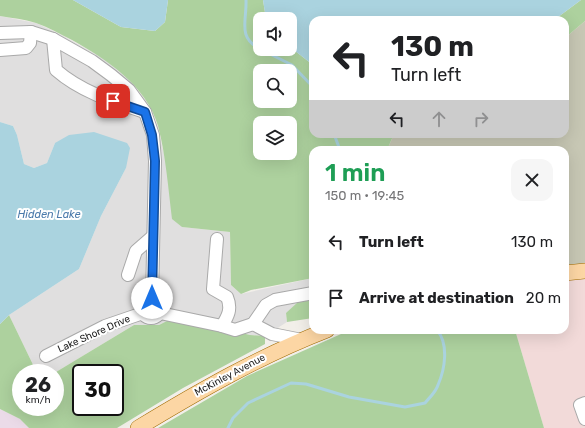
<!DOCTYPE html>
<html lang="en">
<head>
<meta charset="utf-8">
<style>
  :root { --surface:#fff; --page:#f6f6f6; --text:#202124; --muted:#757577 }
  body { margin:0; font-family:Rubik,sans-serif; background:var(--page); color:var(--text); height:100vh; display:flex; flex-direction:column; font-size:15px; white-space:nowrap }
  * { box-sizing:border-box; margin:0 }
  p { font-size:13px; color:var(--muted) }
  .icon { flex:none; width:22px; height:22px; fill:none; stroke:currentColor; stroke-width:2; stroke-linecap:round; stroke-linejoin:round }
  .map { position:relative; flex:1; overflow:hidden }
  .panel { position:absolute; left:309px; top:146px; width:260px; height:188px; display:flex; flex-direction:column; background:var(--surface); border-radius:12px; box-shadow:0 4px 16px #0002 }
  .panel>* { flex:none }
  .guide { position:absolute; left:309px; top:16px; width:260px; height:122px; border-radius:12px; box-shadow:0 4px 16px #0002; background:#fff; color:var(--text); overflow:hidden }
  .buttons { position:absolute; left:253px; top:12px; display:grid; gap:8px }
  .buttons a { display:grid; place-items:center; width:44px; height:44px; border-radius:8px; background:var(--surface); box-shadow:0 4px 16px #0002; font-size:20px }
  .speed { position:absolute; left:12px; top:364px; display:flex; gap:8px; font-size:20px; font-weight:700; text-align:center }
  .speed>* { display:grid; place-content:center; width:52px; height:52px; border-radius:50%; background:var(--surface); box-shadow:0 4px 16px #0002; line-height:1 }
  .speed small { font-size:10px; font-weight:400 }
  .speed .limit { border:2px solid #111; border-radius:6px; background:#fff; color:#111 }
  .pin { position:absolute; display:grid; place-items:center; width:34px; height:34px; color:#fff; margin:-17px; border-radius:8px; box-shadow:0 2px 6px #0006 }
  .me { position:absolute; width:44px; margin:-22px; rotate:0deg; stroke-linejoin:round; filter:drop-shadow(0 0 3px #0008) }
  .turn { display:flex; align-items:center; gap:14px; height:84px; padding:0 16px; font-size:18px }
  .turn .icon { width:52px; height:52px; stroke-width:2.5 }
  .turn b { display:block; font-size:28px; line-height:34px }
  .lanes { display:flex; align-items:center; height:38px; padding:0 16px; background:#0003; justify-content:center; gap:20px; direction:ltr }
  .lanes .off { opacity:.35 }
  .round { display:grid; place-items:center; flex:none; width:42px; height:42px; border-radius:12px; background:var(--page) }
  .head { display:flex; align-items:center; justify-content:space-between; height:68px; padding:0 16px }
  h1 { font-size:24px; font-weight:600; line-height:30px; color:#1e9e55 }
  ul { padding:0; list-style:none }
  li { display:flex; align-items:center; gap:12px; height:56px; padding:0 16px }
  li div { flex:1 }
  li b { display:block; font-size:15px }
  li em { font-style:normal }
  .map>svg:first-child { display:block }
  .residential { fill:#e0dfdf }
  .commercial { fill:#f2dad9 }
  .industrial { fill:#ebdbe8 }
  .construction { fill:#c7c7b4 }
  .forest { fill:#add19e; fill-rule:evenodd }
  .water { fill:#aad3df }
  .lines { fill:none; stroke-linecap:round; stroke-linejoin:round }
  .stream { stroke:#aad3df; stroke-width:3 }
  .minor-casing { stroke:#a9a9a9; stroke-width:14 }
  .major-casing { stroke:#a06b00; stroke-width:16 }
  .minor { stroke:#fff; stroke-width:12 }
  .major { stroke:#fcd6a4; stroke-width:15 }
  .route-casing { stroke:#114b97; stroke-width:10 }
  .route { stroke:#1a73e8; stroke-width:7 }
  .labels { text-anchor:middle; dominant-baseline:central; stroke-width:4; stroke-linejoin:round; paint-order:stroke }
  .street-label { font-size:10px; fill:#222; stroke:#fff }
  .water-label { font-size:11px; font-style:italic; fill:#4a7aab; stroke:#fff }
</style>
</head>
<body>
<div class="map">
<svg width="585" height="428" viewBox="0 0 585 428">
  <rect width="100%" height="100%" fill="#f2efe9"/>
  <polygon class="residential" points="0,16 36,23 58,33 101,57 127,77 146,100 157,125 182,227 230,232 231,285 241,294 313,278 313,299 286,313 287,322 265,336 250,335 175,317 159,325 134,325 56,372 37,373 9,315 79,269 101,216 126,168 55,143 47,163 34,168 24,164 17,135 13,126 0,122"/>
  <polygon class="commercial" points="585,269 585,428 544,428 515,330 565,330 565,272"/>
  <polygon class="industrial" points="0,409 20,419 29,428 0,428"/>
  <polygon class="construction" points="585,21 585,264 565,267 565,150 387,150 394,134 565,134 565,38"/>
  <g class="forest">
    <path d="M0,0H73L121,27L155,31L165,22L168,0H263L266,19H260V49H290V47L313,65V134H394L387,150H313V223L310,228L313,245V278L251,290L241,294L231,285L230,232L182,227L172,219C168,188 166,156 158,126C146,85 107,60 72,40C60,34 48,27 36,23C24,19 12,18 0,16ZM260,71H290V101H260ZM260,123H290V153H260Z"/>
    <polygon points="581,0 585,0 585,21 565,38 565,20 554,20"/>
    <polygon points="313,299 313,318 287,322 286,313 298,302"/>
    <path d="M9,315L37,373H21V407H55V373H43L56,372L134,325H159L175,317L250,335L265,336V344L183,388L117,428H29L20,419L0,409V324ZM81,373H115V407H81Z"/>
    <polygon points="350,330 515,330 544,428 158,428 247,376"/>
  </g>
  <g class="water">
    <polygon points="73,0 168,0 165,22 155,31 121,27"/>
    <polygon points="263,0 581,0 554,20 313,20 313,65 290,47 290,19 266,19"/>
    <polygon points="0,122 13,126 17,135 24,164 34,168 47,163 55,143 69,135 94,132 127,143 130,148 126,168 101,216 79,269 9,315 0,324"/>
  </g>
  <g class="lines">
    <g class="stream">
      <path d="M246,0C247,21 237,37 260,49"/>
      <polyline points="260,49 292,65 313,87"/>
      <polyline points="334,134 340,150"/>
      <path d="M228,428L233,418L248,403L291,383L306,384L349,397L405,407L425,403C429,398 436,392 438,385C445,369 449,344 437,330"/>
    </g>
    <g class="minor-casing">
      <g id="minor">
        <polyline points="0,33 31,32 53,39 92,61 111,75 129,90 145,112 153,135 155,161 152,298"/>
        <path d="M53,39L56,70C81,92 114,102 145,112"/>
        <polyline points="0,50 26,48 30,43 31,32"/>
        <polyline points="128,275 136,251 152,237"/>
        <circle cx="151" cy="308" r="10"/>
        <path d="M160,313L222,326C228,316 232,309 227,297L213,289L217,239"/>
        <polyline points="253,324 266,305 275,300 313,293"/>
        <polyline points="222,326 235,330 253,324 272,334 302,340"/>
        <polyline points="46,356 105,326 143,313"/>
        <polyline points="585,403 580,405 585,419"/>
      </g>
    </g>
    <g class="major-casing">
      <g id="major">
        <polyline points="565,273 585,271"/>
        <path d="M138,428C199,391 260,356 327,330"/>
      </g>
    </g>
    <use href="#minor" class="minor"/>
    <use href="#major" class="major"/>
  </g>
  <g class="lines">
    <g class="route-casing">
      <polyline id="route" points="113,101 145,112 152,135 155,161 152,298"/>
    </g>
    <use href="#route" class="route"/>
  </g>
  <g class="labels">
    <g class="street-label">
      <text transform="translate(94 334) rotate(-24)">Lake Shore Drive</text>
      <text transform="translate(230 375) rotate(-28)">McKinley Avenue</text>
    </g>
    <g class="water-label">
      <text x="49" y="214">Hidden Lake</text>
    </g>
  </g>
</svg>
<div class="buttons">
<a><svg class="icon" aria-label="sound" viewBox="0 0 24 24"><path d="M4 9h4l5-4v14l-5-4H4zM17 9q2 3 0 6"/></svg></a>
<a><svg class="icon" aria-label="search" viewBox="0 0 24 24"><circle cx="10" cy="10" r="6"/><path d="M15 15l6 6"/></svg></a>
<a><svg class="icon" aria-label="layers" viewBox="0 0 24 24"><path d="M12 4l9 5-9 5-9-5zM3 14l9 5 9-5"/></svg></a>
</div>
<div class="speed"><div>26<small>km/h</small></div><div class="limit">30</div></div>
<div class="pin" style="left:113px;top:101px;background:#d93025"><svg class="icon" aria-label="arrive" viewBox="0 0 24 24"><path d="M6 21V4h12l-3 4 3 4H6"/></svg></div>
<svg class="me" style="left:152px;top:298px" viewBox="-20 -20 40 40"><circle r="19" fill="#fff"/><path d="M0-13L10 11 0 6-10 11z" fill="#1a73e8"/></svg>
<div class="guide">
<div class="turn"><svg class="icon" aria-label="left" viewBox="0 0 24 24"><path d="M17 20v-9H6M10 6l-5 5 5 5"/></svg><div><b>130 m</b>Turn left</div></div>
<div class="lanes"><svg class="icon" aria-label="left" viewBox="0 0 24 24"><path d="M17 20v-9H6M10 6l-5 5 5 5"/></svg><svg class="icon off" aria-label="ahead" viewBox="0 0 24 24"><path d="M12 20V5M6 11l6-6 6 6"/></svg><svg class="icon off" aria-label="right" viewBox="0 0 24 24"><path d="M7 20v-9h11M14 6l5 5-5 5"/></svg></div>
</div>
<section class="panel">
<div class="head"><div><h1>1 min</h1><p>150 m · 19:45</p></div><a class="round"><svg class="icon" aria-label="close" viewBox="0 0 24 24"><path d="M6 6l12 12M18 6L6 18"/></svg></a></div>
<ul>
<li><svg class="icon" aria-label="left" viewBox="0 0 24 24"><path d="M17 20v-9H6M10 6l-5 5 5 5"/></svg><div><b>Turn left</b></div><em>130 m</em></li>
<li><svg class="icon" aria-label="arrive" viewBox="0 0 24 24"><path d="M6 21V4h12l-3 4 3 4H6"/></svg><div><b>Arrive at destination</b></div><em>20 m</em></li>
</ul>
</section>
</div>
</body>
</html>
